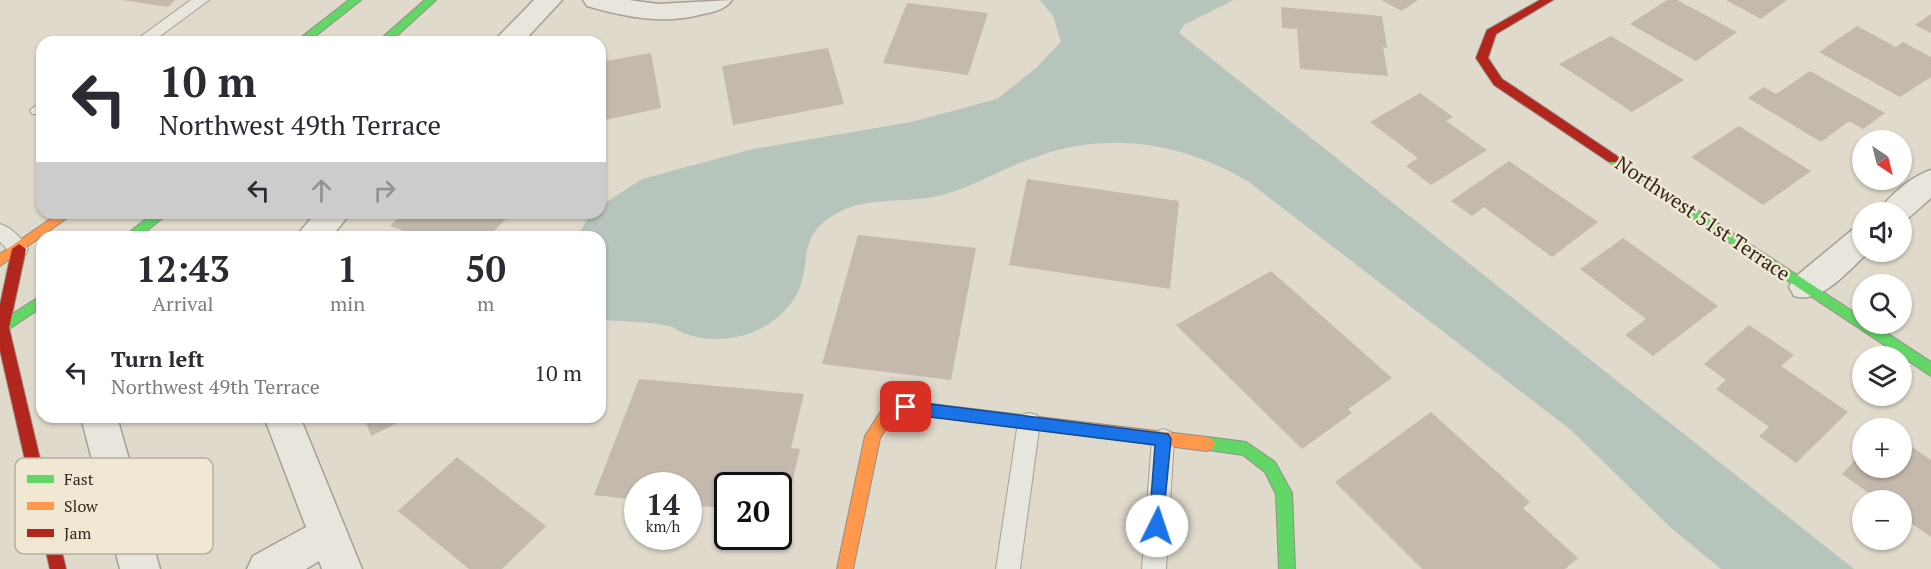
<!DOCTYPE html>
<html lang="en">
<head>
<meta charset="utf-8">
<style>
  :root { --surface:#fff; --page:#f2f2f3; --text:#2b2b33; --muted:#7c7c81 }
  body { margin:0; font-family:"PT Serif",serif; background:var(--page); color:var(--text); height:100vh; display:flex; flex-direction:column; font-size:22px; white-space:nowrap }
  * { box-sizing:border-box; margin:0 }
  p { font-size:20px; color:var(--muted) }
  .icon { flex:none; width:33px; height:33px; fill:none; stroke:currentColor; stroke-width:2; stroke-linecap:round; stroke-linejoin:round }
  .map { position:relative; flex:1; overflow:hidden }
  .panel { position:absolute; left:36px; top:231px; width:570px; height:192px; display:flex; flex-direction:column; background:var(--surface); border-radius:18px; box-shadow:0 2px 4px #0004 }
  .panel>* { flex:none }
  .top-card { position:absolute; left:36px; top:36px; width:570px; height:183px; border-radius:18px; box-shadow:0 2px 4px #0004; background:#fff; color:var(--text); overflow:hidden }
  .needle { width:39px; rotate:145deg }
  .buttons { position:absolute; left:1852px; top:130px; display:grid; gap:12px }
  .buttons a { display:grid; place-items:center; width:60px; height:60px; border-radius:50%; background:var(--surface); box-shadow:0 2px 4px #0004; font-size:30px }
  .speed { position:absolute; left:624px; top:472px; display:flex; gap:12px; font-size:30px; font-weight:700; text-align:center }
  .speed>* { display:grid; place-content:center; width:78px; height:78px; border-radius:50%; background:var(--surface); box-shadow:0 2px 4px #0004; line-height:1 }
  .speed small { font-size:15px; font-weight:400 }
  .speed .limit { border:3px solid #111; border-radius:9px; background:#fff; color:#111 }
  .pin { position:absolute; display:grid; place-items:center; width:51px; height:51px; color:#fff; margin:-26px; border-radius:12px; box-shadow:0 3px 9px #0006 }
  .me { position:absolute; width:66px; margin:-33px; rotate:4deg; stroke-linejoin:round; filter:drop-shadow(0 0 4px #0008) }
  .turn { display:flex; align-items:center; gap:21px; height:126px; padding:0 24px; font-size:27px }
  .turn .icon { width:78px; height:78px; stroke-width:2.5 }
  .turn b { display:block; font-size:42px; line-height:51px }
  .lanes { display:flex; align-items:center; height:57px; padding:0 24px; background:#0003; justify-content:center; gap:30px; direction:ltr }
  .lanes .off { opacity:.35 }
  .eta { display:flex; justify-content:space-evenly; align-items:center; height:102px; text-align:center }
  .eta b { font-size:36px; font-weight:600; line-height:42px }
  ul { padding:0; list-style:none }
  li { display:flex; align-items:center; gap:18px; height:78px; padding:0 24px }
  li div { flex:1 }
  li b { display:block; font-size:22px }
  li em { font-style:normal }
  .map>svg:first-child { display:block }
  .water { fill:#b7c4bc }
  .building { fill:#c3b9ad }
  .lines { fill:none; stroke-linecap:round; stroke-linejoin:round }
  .lane-casing { stroke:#a59f95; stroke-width:2 }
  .street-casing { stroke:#a59f95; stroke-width:3 }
  .fast-casing { stroke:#958f85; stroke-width:2 }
  .slow-casing { stroke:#958f85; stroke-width:2 }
  .jam-casing { stroke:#958f85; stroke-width:2 }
  .lane { fill:#e8e5dd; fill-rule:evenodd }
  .street { fill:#e8e5dd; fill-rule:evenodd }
  .fast { fill:#63d668; fill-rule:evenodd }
  .slow { fill:#ff974d; fill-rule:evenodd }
  .jam { fill:#b3261e; fill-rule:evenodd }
  .route { fill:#1a73e8; stroke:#114b97; stroke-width:1.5 }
  .labels { text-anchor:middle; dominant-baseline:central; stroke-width:5; stroke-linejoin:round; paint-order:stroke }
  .street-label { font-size:20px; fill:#32281f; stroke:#f0e8d2 }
  .key { fill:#f0e8d2; stroke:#b7ae9c; stroke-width:1.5 }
  .key-label { font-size:16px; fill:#32281f }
</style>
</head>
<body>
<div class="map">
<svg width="1931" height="569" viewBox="0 0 1931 569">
  <rect width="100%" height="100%" fill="#e0dacc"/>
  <path class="water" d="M1040,0H1234L1184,25L1179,33L1854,569H1721L1670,527L1572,431L1249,182C1182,142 1107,130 1033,158C1004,168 978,184 949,193C906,207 861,191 824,222C801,242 809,259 801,284C794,307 773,324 751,333C732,340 708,341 689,335C681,333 675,327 668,326C648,321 626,322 605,320L600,317V237H577L591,213H600V206L642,179L753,149L911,122L997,99L1036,68L1061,42L1053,16Z"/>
  <g class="building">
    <polygon points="122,0 175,0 168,7"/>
    <polygon points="1381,0 1418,0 1402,11"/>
    <polygon points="1667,0 1677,0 1737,32 1696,61 1630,24"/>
    <polygon points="1726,0 1787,0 1761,19"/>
    <polygon points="907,3 988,13 968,75 883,63"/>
    <polygon points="1281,7 1382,16 1387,48 1383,47 1388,76 1300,69 1297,29 1282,28"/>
    <polygon points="1931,14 1931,33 1915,25"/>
    <polygon points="1857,26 1896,47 1903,42 1931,57 1931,77 1900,97 1819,52"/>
    <polygon points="1611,36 1684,80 1632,112 1559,64"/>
    <polygon points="828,48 844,104 733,125 722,66"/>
    <polygon points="651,53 661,108 600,121 600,62"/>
    <polygon points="1810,71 1885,113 1863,129 1849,121 1821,142 1748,98 1764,87 1776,94"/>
    <polygon points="1420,93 1453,117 1446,121 1487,150 1431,185 1406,166 1418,158 1370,122"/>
    <polygon points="1739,126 1811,171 1763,205 1691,157"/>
    <polygon points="1509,161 1598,222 1552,257 1484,207 1472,216 1451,201"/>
    <polygon points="1027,179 1179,201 1170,289 1009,265"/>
    <polygon points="404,213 512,213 488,237 419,237 390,226"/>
    <polygon points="858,235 976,248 951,380 822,364"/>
    <polygon points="1623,238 1718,306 1653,356 1625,335 1646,319 1580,269"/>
    <polygon points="1271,271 1392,378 1348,409 1352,413 1302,449 1176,325"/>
    <polygon points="1749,325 1794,355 1781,366 1848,412 1796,463 1759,436 1769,427 1716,389 1726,380 1704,364"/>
    <polygon points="639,379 804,394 791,448 800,449 785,514 778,513 778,486 728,486 728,508 688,505 688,486 638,486 638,500 594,495"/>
    <polygon points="1431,412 1530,502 1523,508 1578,558 1565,569 1422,569 1335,482"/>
    <polygon points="364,417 410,417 371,436"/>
    <polygon points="1902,440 1931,460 1931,537 1902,517 1902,501 1880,501 1842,474 1863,451 1863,468 1902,468"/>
    <polygon points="457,457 546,526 502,569 469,569 398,511"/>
  </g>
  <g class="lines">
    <g class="lane-casing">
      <g id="lane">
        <polygon points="191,0 209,0 152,42 133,42"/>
        <polygon points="42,101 42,115 32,114 30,110"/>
        <path d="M0,224C11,227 23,239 28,249L26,254C14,258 8,250 0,242Z"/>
        <polygon points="1029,413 1037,415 1040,422 1020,569 996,569 1018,422 1021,415"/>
        <polygon points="1163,429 1171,432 1174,439 1166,569 1142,569 1152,439 1155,432"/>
      </g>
    </g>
    <g class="street-casing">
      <g id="street">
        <polygon points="534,0 562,0 523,42 493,42"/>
        <path d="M583,0H629L658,4L732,0C726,9 714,12 703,14C663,25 626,17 587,6Z"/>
        <path d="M1931,170V198L1905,221L1902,222V213H1878C1888,196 1912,176 1931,170Z"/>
        <polygon points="316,213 351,213 331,237 295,237"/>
        <path d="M1863,227V252H1869C1849,269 1822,305 1794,296L1789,287L1794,278L1852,230Z"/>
        <polygon points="81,417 117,417 160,569 120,569"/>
        <polygon points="264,417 300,417 362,569 322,569 319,561 306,569 247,569 253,556 306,527"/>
      </g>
    </g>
    <g class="fast-casing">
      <g id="fast">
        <polygon points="349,0 361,0 308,42 295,42"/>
        <polygon points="425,0 436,0 390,42 377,42"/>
        <polygon points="1613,155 1863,318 1863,324 1873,324 1931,362 1931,376 1609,162 1607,159"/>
        <polygon points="154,213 169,213 139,237 123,237"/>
        <polygon points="42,295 42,307 0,335 0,322"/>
        <polygon points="1207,437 1246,442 1275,462 1292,493 1295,569 1279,569 1276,494 1265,472 1243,455 1202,449 1199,444 1202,439"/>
      </g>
    </g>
    <g class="slow-casing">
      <g id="slow">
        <polygon points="59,213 74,213 0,266 0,254"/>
        <polygon points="906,401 1207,437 1212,439 1215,444 1212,449 1207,451 906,413 893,418 880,438 853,569 837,569 865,436 883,408"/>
      </g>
    </g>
    <g class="jam-casing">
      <g id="jam">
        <polygon points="1540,0 1553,0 1496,34 1488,58 1502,79 1617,156 1619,159 1617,162 1609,162 1494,85 1476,58 1487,30"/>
        <polygon points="19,244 26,249 9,328 66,569 50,569 0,350 0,305 12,249"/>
      </g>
    </g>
    <use href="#lane" class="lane"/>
    <use href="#street" class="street"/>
    <use href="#fast" class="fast"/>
    <use href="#slow" class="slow"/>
    <use href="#jam" class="jam"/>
  </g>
  <polygon class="route" points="906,401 1168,434 1171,439 1162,531 1157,533 1151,531 1149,526 1155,445 906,414 898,407"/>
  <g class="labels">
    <g class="street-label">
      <text transform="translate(1703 218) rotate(34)">Northwest 51st Terrace</text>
    </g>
  </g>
  <rect x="15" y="458" width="198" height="96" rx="9" class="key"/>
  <rect x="27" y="475" width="27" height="8" fill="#63d668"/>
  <rect x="27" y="502" width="27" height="8" fill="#ff974d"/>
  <rect x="27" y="529" width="27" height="8" fill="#b3261e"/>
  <g class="key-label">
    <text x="64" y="485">Fast</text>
    <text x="64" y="512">Slow</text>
    <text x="64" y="539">Jam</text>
  </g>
</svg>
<div class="buttons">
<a><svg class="needle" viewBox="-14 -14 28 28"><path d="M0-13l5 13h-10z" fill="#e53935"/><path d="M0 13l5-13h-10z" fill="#7c7c81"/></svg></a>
<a><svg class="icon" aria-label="sound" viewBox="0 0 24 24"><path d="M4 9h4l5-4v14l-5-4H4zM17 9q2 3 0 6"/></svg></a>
<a><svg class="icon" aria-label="search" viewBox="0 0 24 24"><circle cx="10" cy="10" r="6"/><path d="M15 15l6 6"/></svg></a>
<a><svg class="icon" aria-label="layers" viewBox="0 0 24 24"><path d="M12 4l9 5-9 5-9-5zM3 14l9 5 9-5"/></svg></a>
<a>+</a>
<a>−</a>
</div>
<div class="speed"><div>14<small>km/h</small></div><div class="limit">20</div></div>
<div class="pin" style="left:906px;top:407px;background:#d93025"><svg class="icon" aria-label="arrive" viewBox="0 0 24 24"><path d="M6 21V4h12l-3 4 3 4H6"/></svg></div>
<svg class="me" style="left:1157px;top:526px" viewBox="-20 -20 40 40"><circle r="19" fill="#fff"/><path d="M0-13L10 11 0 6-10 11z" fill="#1a73e8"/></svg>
<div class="top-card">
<div class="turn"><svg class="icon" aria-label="left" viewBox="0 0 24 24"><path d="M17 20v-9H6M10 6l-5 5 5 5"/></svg><div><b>10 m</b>Northwest 49th Terrace</div></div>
<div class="lanes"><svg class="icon" aria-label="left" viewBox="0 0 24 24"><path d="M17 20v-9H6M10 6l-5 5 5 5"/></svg><svg class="icon off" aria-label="ahead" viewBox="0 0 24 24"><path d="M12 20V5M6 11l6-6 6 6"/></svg><svg class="icon off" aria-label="right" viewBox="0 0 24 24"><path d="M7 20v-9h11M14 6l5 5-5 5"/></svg></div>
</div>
<section class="panel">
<div class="eta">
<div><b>12:43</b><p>Arrival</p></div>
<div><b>1</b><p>min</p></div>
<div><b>50</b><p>m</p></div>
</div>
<ul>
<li><svg class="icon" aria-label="left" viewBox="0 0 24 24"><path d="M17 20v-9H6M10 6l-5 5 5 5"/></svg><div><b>Turn left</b><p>Northwest 49th Terrace</p></div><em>10 m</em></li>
</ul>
</section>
</div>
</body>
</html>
